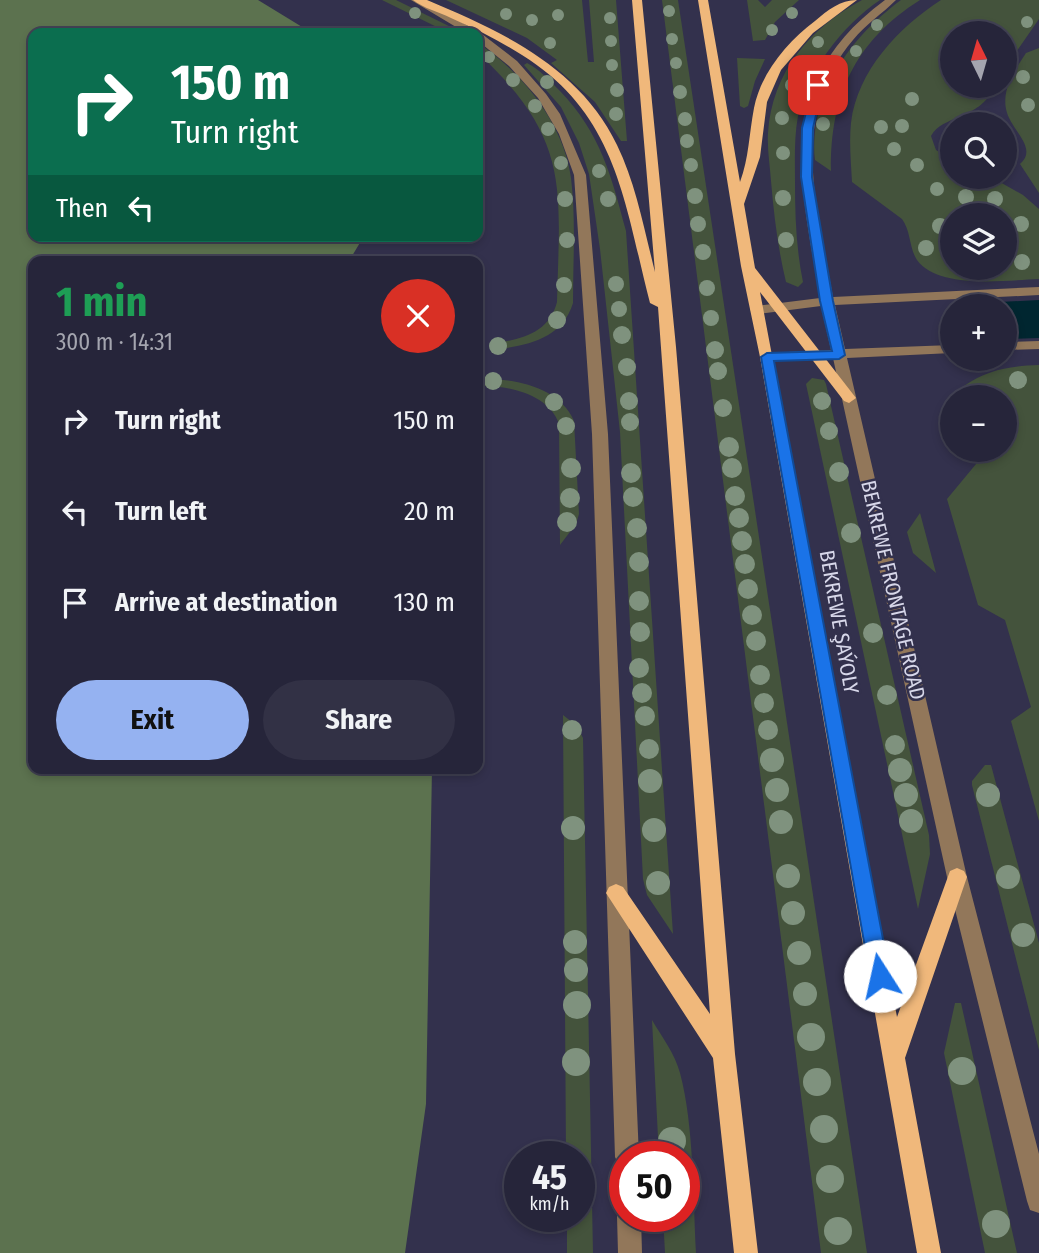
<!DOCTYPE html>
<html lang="en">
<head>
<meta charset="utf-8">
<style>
  :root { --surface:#26253a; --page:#323145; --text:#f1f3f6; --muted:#a4a5af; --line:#424254; --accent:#95b2f1 }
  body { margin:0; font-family:"Fira Sans Condensed",sans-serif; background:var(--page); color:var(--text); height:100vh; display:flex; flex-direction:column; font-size:26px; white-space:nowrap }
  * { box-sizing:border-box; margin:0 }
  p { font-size:23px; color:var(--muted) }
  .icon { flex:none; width:38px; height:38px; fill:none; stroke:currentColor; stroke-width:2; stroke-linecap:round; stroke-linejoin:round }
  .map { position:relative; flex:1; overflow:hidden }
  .panel { position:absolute; left:28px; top:256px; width:455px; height:518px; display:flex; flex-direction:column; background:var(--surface); border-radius:14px; box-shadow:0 4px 10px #0003,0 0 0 2px var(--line) }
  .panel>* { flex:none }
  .hud { position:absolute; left:28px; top:28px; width:455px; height:214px; border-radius:14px; box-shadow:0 4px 10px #0003,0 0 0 2px var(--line); background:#0b6e4f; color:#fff; overflow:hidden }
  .needle { width:46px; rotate:355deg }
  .controls { position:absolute; left:940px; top:21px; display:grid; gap:14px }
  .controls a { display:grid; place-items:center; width:77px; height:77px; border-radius:50%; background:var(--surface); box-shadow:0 4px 10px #0003,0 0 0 2px var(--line); font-size:35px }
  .speed { position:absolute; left:504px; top:1141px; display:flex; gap:14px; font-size:35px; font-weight:700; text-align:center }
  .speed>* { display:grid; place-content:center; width:91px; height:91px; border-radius:50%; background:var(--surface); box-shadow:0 4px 10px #0003,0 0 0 2px var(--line); line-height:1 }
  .speed small { font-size:18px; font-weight:400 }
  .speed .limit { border:10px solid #d22; background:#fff; color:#111 }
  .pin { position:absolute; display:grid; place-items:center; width:60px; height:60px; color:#fff; margin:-30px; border-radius:14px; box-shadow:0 4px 10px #0006 }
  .me { position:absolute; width:77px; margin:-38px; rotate:350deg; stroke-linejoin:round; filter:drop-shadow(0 0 5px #0008) }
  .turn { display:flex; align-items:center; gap:24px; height:147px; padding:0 28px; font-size:32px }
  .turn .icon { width:91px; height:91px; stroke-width:2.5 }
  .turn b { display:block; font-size:49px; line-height:60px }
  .then { display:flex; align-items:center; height:66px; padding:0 28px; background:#0003; gap:14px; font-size:26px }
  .round { display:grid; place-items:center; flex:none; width:74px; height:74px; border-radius:37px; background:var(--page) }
  .headline { display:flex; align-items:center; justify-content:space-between; height:119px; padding:0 28px }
  h1 { font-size:42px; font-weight:700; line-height:52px; color:#1e9e55 }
  .action { display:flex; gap:14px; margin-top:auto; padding:14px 28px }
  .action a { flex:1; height:80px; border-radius:42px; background:var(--accent); color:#111; font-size:28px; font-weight:700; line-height:80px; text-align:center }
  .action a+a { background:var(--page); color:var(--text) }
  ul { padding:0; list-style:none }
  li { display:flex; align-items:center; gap:21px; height:91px; padding:0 28px }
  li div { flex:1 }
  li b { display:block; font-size:26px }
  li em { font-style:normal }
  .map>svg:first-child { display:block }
  .green { fill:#44533c; fill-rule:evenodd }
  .forest { fill:#5c724f }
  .water { fill:#002630 }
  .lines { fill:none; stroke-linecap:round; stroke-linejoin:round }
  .minor { fill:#92775a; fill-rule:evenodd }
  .major { fill:#f0b87b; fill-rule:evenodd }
  .tree { fill:#7f927e }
  .route { fill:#1a73e8; stroke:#114b97; stroke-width:2 }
  .labels { text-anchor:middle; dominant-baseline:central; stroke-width:5; stroke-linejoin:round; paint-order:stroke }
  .street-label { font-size:21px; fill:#d7d7e9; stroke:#33314d }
</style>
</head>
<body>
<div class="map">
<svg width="1039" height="1253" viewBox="0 0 1039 1253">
  <rect width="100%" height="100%" fill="#33314d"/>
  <g class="green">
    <polygon points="382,0 396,0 463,33 449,33"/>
    <polygon points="446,0 582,0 588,62 594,62 589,0 616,0 627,141 621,141 595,102 551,63 557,60 527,38"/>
    <polygon points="662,0 678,0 867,1253 821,1253"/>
    <polygon points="747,0 758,0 765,7 772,0 799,0 775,22 765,40 753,41"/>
    <path d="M862,0H880C842,26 807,71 798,116C794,138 795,159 795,181C795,215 796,248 803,282L798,287L786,282C778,249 774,216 771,181C770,166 767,149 768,133C772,72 810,28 862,0Z"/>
    <path d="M901,0H920C855,41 830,96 831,171L815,160C809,93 850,38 901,0Z"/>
    <path d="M941,0H1039V19L1005,68L1004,33H952V86H996C977,122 943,114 931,136L936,150L952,160V177H991L1023,195L1039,209V279C1007,280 939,290 917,260C909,248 911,231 902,219L852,182C851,162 849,143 851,123C857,71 899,27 941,0ZM952,215H1004V268H952Z"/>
    <path d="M478,43C522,72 564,124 571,178C576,219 573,261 573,303C562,340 525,346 491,350L490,344C519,340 549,334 557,302C560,185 570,139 478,53Z"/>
    <path d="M1039,48V193L1020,164C1039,148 1010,130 1006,109C1002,88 1015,70 1026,53Z"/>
    <polygon points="737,58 765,59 755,81 748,106 744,108 740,106"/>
    <path d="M527,63C539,69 550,81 560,91C601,134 611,175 626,231L673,934L647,895L643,879L620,432L600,249L589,174L579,143L561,107L524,65Z"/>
    <path d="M1039,365V821L1011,721L1031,707L1005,620L978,605L947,499L981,458L978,450H1004V397H961L964,386C988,369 1011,366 1039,365Z"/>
    <polygon points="812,378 824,380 826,384 929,835 930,854 918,909 806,384"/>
    <path d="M485,379C517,379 560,388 574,421L579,514L576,524L560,545L559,424C550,396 512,386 485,386Z"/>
    <polygon points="920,513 936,573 913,553 907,532"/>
    <polygon points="563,715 577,726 583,738 593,1253 567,1253 567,1216 579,1216 579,1157 566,1157"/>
    <polygon points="985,765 991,765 1039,943 1039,1050 972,785 972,781"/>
    <polygon points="955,1003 961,1003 1017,1253 985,1253 944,1053"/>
    <path d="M652,1020C662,1037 675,1054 680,1073C694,1125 693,1198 696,1253H665L663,1216H684V1157H659Z"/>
  </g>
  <polygon class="forest" points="0,0 258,0 312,33 33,33 33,236 364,236 349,261 33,261 33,768 432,768 426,1104 405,1253 0,1253"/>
  <polygon class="water" points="1039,300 1039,338 1005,339 1004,306 963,306 962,304"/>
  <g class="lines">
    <g class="minor">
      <polygon points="411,0 423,0 482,34 517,61 546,94 560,114 586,175 608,434 639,1157 625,1157 625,1168 619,1165 615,1157 592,434 574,175 559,134 538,98 509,66 478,41 478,33 466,33"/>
      <path d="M885,0H896C882,14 866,24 853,40C788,117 817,207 833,297L1039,287V295L835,305L845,349L952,345V353L847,358L967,877L1039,1154V1213L1030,1210L1027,1201L947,877L833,358L767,361L760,357L767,353L831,350L821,306L757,314L750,310L757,306L820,298C800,179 772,83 885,0Z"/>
      <polygon points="1039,341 1039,349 1004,350 1004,342"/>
      <polygon points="625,1206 625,1216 641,1216 642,1253 618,1253 617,1216 620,1207"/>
    </g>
    <g class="major">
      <path d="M413,0H427C501,31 580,67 617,145C636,184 644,229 655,272L632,0H642L676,347L735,1054L758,1253H734L713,1058L606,893L609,887L616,884L623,887L710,1014L658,307L650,303C624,203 618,115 522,55C500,41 476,29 451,18C439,12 423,8 413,0Z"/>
      <path d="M698,0H708L740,182C749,158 749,134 754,108C761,73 787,42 815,21C828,10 840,0 857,0L813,33L781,70L767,102L760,157L744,204L755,268L856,398L849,403L844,401L760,292L897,1017L950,871L957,868L964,871L967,877L905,1058L941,1253H917L760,357L741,266Z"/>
    </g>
  </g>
  <g class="tree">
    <circle cx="669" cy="11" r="6"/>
    <circle cx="415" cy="13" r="6"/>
    <circle cx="792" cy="13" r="6"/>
    <circle cx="506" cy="14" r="6"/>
    <circle cx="558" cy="15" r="6"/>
    <circle cx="610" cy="18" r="6"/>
    <circle cx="532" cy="20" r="6"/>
    <circle cx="1027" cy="22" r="6"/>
    <circle cx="877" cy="25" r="6"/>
    <circle cx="772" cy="30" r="6"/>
    <circle cx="672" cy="39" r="6"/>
    <circle cx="611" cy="41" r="6"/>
    <circle cx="818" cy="42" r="6"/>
    <circle cx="550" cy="43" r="6"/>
    <circle cx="856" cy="51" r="6"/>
    <circle cx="489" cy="57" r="6"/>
    <circle cx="676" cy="63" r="6"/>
    <circle cx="612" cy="65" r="6"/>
    <circle cx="1023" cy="77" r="7"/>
    <circle cx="839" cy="78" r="7"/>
    <circle cx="513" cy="80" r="7"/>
    <circle cx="547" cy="82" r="7"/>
    <circle cx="792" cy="85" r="7"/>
    <circle cx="617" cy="90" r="7"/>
    <circle cx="680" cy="92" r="7"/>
    <circle cx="912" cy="99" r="7"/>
    <circle cx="829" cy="103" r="7"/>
    <circle cx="1028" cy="105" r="7"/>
    <circle cx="535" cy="106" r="7"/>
    <circle cx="616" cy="114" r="7"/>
    <circle cx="782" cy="118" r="7"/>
    <circle cx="685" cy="119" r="7"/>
    <circle cx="823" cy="124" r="7"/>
    <circle cx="902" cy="126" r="7"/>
    <circle cx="881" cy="127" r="7"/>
    <circle cx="548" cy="129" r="7"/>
    <circle cx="687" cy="141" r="7"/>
    <circle cx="894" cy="149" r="7"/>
    <circle cx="783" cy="153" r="7"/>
    <circle cx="561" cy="163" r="7"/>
    <circle cx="691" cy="165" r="7"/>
    <circle cx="917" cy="165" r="7"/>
    <circle cx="599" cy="171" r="7"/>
    <circle cx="937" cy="189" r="7"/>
    <circle cx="695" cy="196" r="8"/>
    <circle cx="966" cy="197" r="8"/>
    <circle cx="783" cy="198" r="8"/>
    <circle cx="565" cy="199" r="8"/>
    <circle cx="608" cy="199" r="8"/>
    <circle cx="995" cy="199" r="8"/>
    <circle cx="698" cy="224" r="8"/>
    <circle cx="1021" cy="224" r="8"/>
    <circle cx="940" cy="226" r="8"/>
    <circle cx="567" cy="240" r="8"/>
    <circle cx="786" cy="240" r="8"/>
    <circle cx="926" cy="248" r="8"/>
    <circle cx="703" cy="252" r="8"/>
    <circle cx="1022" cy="262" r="8"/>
    <circle cx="616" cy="284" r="8"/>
    <circle cx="564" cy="285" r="8"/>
    <circle cx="707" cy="288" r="8"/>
    <circle cx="619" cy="309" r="8"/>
    <circle cx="711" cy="318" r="8"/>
    <circle cx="557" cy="320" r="9"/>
    <circle cx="622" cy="335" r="9"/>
    <circle cx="498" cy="346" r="9"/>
    <circle cx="715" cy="350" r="9"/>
    <circle cx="627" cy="367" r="9"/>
    <circle cx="718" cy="371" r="9"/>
    <circle cx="1018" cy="380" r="9"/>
    <circle cx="493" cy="381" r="9"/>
    <circle cx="629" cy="401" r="9"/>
    <circle cx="822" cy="401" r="9"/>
    <circle cx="554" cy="402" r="9"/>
    <circle cx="723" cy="408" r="9"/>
    <circle cx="630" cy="422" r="9"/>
    <circle cx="566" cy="426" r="9"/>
    <circle cx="829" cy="431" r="9"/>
    <circle cx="729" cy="447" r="10"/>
    <circle cx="571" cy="468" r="10"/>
    <circle cx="732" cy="468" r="10"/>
    <circle cx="839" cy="472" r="10"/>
    <circle cx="631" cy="473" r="10"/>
    <circle cx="735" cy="496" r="10"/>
    <circle cx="633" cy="497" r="10"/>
    <circle cx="570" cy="498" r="10"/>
    <circle cx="739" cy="518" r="10"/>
    <circle cx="567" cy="522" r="10"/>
    <circle cx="637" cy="528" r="10"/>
    <circle cx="851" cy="533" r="10"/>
    <circle cx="742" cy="541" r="10"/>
    <circle cx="639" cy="562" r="10"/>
    <circle cx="745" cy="564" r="10"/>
    <circle cx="748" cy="589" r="10"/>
    <circle cx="639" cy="601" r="10"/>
    <circle cx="752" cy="615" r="10"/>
    <circle cx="640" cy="632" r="10"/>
    <circle cx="873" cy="633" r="10"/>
    <circle cx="756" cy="641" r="10"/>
    <circle cx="639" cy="668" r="10"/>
    <circle cx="760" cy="675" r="10"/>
    <circle cx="642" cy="693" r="10"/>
    <circle cx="887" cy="695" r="10"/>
    <circle cx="764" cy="703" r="10"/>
    <circle cx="645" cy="716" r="10"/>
    <circle cx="572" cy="730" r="10"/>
    <circle cx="768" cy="730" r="10"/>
    <circle cx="895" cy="745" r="10"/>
    <circle cx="649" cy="749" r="10"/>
    <circle cx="772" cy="760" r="12"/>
    <circle cx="900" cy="770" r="12"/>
    <circle cx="650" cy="781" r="12"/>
    <circle cx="777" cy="790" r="12"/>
    <circle cx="906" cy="795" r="12"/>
    <circle cx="988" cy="795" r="12"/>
    <circle cx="911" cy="821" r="12"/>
    <circle cx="781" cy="822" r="12"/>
    <circle cx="573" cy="828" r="12"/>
    <circle cx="654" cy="830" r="12"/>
    <circle cx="788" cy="876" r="12"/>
    <circle cx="1008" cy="877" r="12"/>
    <circle cx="658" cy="883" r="12"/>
    <circle cx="793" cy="913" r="12"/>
    <circle cx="1023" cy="935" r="12"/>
    <circle cx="575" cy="942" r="12"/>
    <circle cx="799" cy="953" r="12"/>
    <circle cx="576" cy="970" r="12"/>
    <circle cx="805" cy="994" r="12"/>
    <circle cx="577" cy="1005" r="14"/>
    <circle cx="811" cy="1037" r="14"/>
    <circle cx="576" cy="1062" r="14"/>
    <circle cx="962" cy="1071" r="14"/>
    <circle cx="817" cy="1082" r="14"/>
    <circle cx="824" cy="1129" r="14"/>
    <circle cx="672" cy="1141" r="14"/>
    <circle cx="830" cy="1179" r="14"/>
    <circle cx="996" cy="1224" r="14"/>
    <circle cx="838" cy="1231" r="14"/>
  </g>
  <polygon class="route" points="818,82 823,85 813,128 812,177 833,301 845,355 839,359 774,361 890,976 887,982 880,985 873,982 870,976 761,357 767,353 832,351 820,301 801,177 802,128 813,85"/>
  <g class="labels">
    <g class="street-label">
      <text transform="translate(893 590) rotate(77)">BEKREWE FRONTAGE ROAD</text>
      <text transform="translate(839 622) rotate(80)">BEKREWE ŞAÝOLY</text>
    </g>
  </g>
</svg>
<div class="controls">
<a><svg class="needle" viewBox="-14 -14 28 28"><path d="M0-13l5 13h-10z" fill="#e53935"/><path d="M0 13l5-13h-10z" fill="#a4a5af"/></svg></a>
<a><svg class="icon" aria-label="search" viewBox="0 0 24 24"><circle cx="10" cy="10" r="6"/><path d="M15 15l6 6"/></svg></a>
<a><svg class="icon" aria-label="layers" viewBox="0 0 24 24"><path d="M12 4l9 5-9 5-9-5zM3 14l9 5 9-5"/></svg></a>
<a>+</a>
<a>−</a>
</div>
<div class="speed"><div>45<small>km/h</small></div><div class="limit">50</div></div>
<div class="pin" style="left:818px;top:85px;background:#d93025"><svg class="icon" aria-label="arrive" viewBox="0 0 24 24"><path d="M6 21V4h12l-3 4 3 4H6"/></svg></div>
<svg class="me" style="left:880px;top:976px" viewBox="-20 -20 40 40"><circle r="19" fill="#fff"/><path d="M0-13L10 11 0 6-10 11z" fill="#1a73e8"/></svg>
<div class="hud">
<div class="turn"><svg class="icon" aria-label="right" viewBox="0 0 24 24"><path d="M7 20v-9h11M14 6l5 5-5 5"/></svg><div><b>150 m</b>Turn right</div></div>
<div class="then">Then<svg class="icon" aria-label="left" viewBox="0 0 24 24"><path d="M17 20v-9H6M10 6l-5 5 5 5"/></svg></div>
</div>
<section class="panel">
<div class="headline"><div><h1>1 min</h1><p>300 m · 14:31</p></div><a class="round" style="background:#d93025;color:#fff"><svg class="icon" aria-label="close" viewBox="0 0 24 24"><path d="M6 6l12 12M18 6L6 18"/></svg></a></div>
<ul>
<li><svg class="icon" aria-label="right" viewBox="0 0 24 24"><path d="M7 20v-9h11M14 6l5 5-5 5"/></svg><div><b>Turn right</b></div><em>150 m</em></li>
<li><svg class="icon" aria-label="left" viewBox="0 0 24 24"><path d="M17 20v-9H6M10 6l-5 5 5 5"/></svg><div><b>Turn left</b></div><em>20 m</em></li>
<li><svg class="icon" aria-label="arrive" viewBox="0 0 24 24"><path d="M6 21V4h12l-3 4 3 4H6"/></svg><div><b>Arrive at destination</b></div><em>130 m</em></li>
</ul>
<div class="action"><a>Exit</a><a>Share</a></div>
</section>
</div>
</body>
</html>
